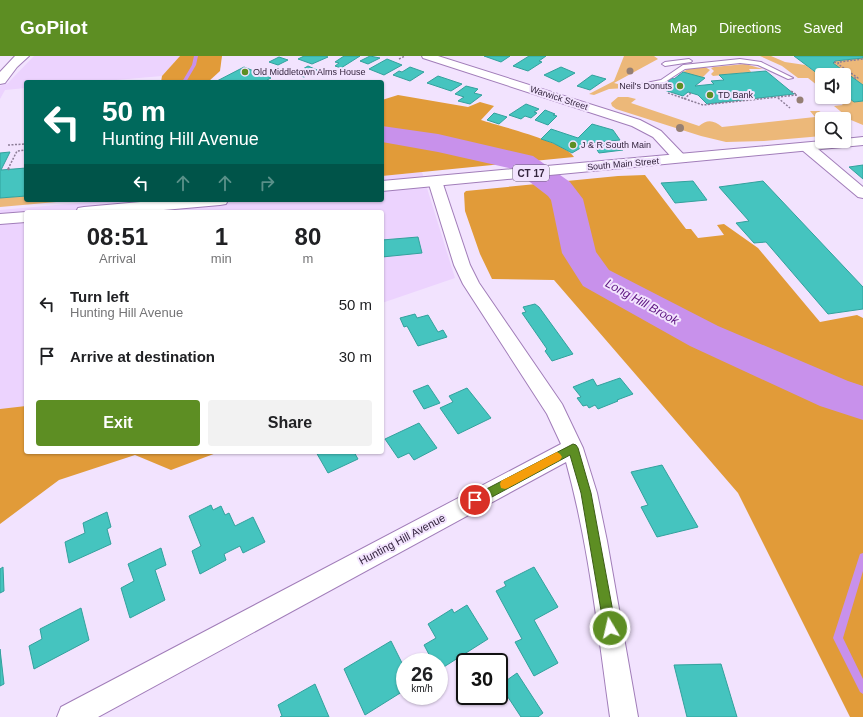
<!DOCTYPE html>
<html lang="en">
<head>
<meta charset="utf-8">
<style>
  :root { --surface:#fff; --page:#f2f2f2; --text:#202124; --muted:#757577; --accent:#5d8e23 }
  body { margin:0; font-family:Arial,sans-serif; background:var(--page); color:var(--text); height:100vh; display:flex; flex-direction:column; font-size:15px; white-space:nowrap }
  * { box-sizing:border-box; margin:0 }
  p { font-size:13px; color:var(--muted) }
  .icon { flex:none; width:22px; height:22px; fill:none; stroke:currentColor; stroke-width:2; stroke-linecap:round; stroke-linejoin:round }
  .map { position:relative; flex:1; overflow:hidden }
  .details { position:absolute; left:24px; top:154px; width:360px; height:244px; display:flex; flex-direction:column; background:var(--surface); border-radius:4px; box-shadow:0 1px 3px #0004 }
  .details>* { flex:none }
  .hud { position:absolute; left:24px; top:24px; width:360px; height:122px; border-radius:4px; box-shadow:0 1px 3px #0004; background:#00695c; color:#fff; overflow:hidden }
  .controls { position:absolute; left:815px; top:12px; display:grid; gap:8px }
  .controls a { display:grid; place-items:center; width:36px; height:36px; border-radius:4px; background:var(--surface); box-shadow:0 1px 3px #0004; font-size:20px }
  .speed { position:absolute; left:396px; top:597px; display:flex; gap:8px; font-size:20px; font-weight:700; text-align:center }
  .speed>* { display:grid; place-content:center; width:52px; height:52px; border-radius:50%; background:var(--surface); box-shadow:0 1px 3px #0004; line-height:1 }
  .speed small { font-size:10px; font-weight:400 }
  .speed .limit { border:2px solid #111; border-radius:6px; background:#fff; color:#111 }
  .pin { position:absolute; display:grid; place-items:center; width:34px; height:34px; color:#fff; margin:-17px; border:2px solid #fff; border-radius:50%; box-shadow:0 1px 4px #0007 }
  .me { position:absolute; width:44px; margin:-22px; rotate:351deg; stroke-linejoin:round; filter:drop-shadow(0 0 3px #0008) }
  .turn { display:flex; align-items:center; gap:14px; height:84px; padding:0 12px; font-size:18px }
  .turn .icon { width:52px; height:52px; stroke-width:2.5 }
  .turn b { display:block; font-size:28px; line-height:34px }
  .lanes { display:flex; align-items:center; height:38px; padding:0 12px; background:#0003; justify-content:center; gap:20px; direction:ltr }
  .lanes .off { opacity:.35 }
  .eta { display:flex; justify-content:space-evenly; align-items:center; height:68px; text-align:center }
  .eta b { font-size:24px; font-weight:700; line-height:28px }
  .button { display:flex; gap:8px; margin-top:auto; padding:8px 12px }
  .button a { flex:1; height:46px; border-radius:4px; background:var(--accent); color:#fff; font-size:16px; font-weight:700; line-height:46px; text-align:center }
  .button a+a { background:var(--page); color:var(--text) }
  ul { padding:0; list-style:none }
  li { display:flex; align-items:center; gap:12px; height:52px; padding:0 12px }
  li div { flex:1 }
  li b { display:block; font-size:15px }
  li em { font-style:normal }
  header { display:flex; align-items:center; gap:24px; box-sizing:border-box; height:56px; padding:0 20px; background:var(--accent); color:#fff }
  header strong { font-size:19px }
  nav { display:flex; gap:22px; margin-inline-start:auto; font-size:14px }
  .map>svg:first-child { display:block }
  .built { fill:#ecd3fe }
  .green { fill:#ecb879 }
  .forest { fill:#e19b39 }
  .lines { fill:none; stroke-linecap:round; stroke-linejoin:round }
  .stream { fill:#c891eb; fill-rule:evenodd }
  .river { fill:#c891eb; fill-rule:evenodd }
  .building { fill:#45c4bf; stroke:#33a19d }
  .lane-casing { stroke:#a17db9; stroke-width:2 }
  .street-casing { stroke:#a17db9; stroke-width:2 }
  .secondary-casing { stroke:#a17db9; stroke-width:2 }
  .primary-casing { stroke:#a17db9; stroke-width:2 }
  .path-far1 { stroke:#8c7d97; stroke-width:1.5; stroke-dasharray:2 1.5; stroke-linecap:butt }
  .path { stroke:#8c7d97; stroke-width:2; stroke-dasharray:2.5 1.5; stroke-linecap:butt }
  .lane { fill:#fff; fill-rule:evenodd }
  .street { fill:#fff; fill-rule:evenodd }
  .secondary { fill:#fff; fill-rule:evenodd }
  .primary { fill:#fff; fill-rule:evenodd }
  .tree { fill:#957f74 }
  .route { fill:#5d8e23; stroke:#3c5c17 }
  .slow { fill:#f59e0b }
  .poi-dot { fill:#5d8e23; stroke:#f2e3fe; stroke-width:1.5 }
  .labels { text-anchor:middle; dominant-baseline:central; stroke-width:4; stroke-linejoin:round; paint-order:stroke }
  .far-poi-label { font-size:9px; fill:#34253e; stroke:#f2e3fe; text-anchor:start }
  .far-street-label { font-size:9px; fill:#34253e; stroke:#f2e3fe }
  .shield { fill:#f2e3fe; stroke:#6d5e78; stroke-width:1 }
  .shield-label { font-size:10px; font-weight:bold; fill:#34253e }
  .street-label { font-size:11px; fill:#34253e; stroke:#f2e3fe }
  .water-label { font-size:12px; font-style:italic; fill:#601983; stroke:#f2e3fe }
</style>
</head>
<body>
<header>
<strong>GoPilot</strong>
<nav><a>Map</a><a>Directions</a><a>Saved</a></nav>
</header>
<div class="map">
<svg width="863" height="661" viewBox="0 0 863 661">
  <rect width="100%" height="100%" fill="#f2e3fe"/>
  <g class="built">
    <polygon points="34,0 180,0 162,20 93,26 26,26 26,32 5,34 0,43 0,30 8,27"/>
    <polygon points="422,116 455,222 382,247 382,156 26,156 26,396 0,408 0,154 113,144 382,144 382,120"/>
  </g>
  <g class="green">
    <polygon points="624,0 654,0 658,3 614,27 626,30 627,32 609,33 594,39 589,38 614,25"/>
    <polygon points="760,0 771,0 785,6 805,9 822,21 822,33 808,22 798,22 782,10"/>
    <polygon points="863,2 863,29 833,7 835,5"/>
    <polygon points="745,8 763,13 749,13 751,16 713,20 711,18 714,15 711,12 714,11"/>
    <polygon points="705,11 710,14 702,22 683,16 688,13"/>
    <polygon points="844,38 854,46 863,45 863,69 851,64 834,50 843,49 833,41 844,41"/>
    <path d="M618,41H628L636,43L631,47L699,70C707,63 714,64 722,71L815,61L810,55H819L831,63H822V80L764,85L726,86L701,80L616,53L612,50L611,47Z"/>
    <polygon points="26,140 26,144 79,144 0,151 0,142"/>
  </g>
  <g class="forest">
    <polygon points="180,0 222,0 220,15 208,26 161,26 162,20"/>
    <path d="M398,39L468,51L480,46L494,50L481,64C499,70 565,86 574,101L382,120V44Z"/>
    <polygon points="645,119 686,173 691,173 698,182 724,179 717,169 724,168 758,192 820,266 857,259 863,262 863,661 850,661 738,437 554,224 492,223 480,198 465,155 464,137 466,135 618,120"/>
    <polygon points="26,350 26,396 219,396 171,414 135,399 59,424 0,468 0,353"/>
  </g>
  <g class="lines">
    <g class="stream">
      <polygon points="194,0 198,0 196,9 186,26 182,26 192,9"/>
      <polygon points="863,497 863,515 843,582 863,623 863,638 860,636 833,582 859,501 860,498"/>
    </g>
    <polygon class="river" points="382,70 438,78 533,100 570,126 583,143 596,196 609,214 718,270 848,325 863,330 863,364 820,350 690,290 583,230 562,197 551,144 548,140 513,113 438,96 382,86"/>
  </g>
  <g class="building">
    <polygon points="304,0 326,0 328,1 312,8 298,3"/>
    <polygon points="344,0 360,0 341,12 335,10 339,7 335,6"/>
    <polygon points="370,0 380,2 368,8 360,5"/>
    <polygon points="484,0 510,0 501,6"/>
    <polygon points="529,0 546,0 539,5 542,6 528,15 513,10"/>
    <polygon points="794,0 863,0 863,2 835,5 833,7 863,29 863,45 854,46 844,38 844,19 822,19 822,21"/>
    <polygon points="279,1 288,4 278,9 269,6"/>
    <polygon points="387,3 402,9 384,19 369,13"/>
    <polygon points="308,10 317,14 304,21 294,18"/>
    <polygon points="244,11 271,22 267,24 271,26 215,26"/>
    <polygon points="410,11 424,16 410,25 393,19 399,15 402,16"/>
    <polygon points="561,11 575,17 559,26 544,19"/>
    <polygon points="766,15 794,38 707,48 698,39 688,36 683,40 661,33 670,26 668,25 672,22 674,23 683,16 705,22 695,30 714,28 711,25 724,24 719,19"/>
    <polygon points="592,19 606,23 590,34 577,30"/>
    <polygon points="438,20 462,28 451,35 427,27"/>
    <polygon points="466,30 478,33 474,37 482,39 470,48 458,45 464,41 455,38"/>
    <polygon points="526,48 539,53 534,56 537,57 531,62 525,60 521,63 509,59"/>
    <polygon points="545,54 555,58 553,59 557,60 548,69 535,64"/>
    <polygon points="494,57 507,61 499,68 487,64"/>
    <polygon points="592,68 613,74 620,84 589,87 572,97 553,87 541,83 551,73 578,82"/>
    <polygon points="617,86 623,94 599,97 594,89"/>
    <polygon points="10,96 1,114 26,112 26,140 0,142 0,97"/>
    <polygon points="863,109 863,123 849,111"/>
    <polygon points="693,125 707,144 675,147 661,127"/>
    <polygon points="763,125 863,231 863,253 828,258 766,186 754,187 736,167 749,165 719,131"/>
    <polygon points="418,181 422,197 382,201 382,184"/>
    <polygon points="535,248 539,251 573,298 552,305 545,295 547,293 522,257 526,256 523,251"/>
    <polygon points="415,258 417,262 428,259 438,276 443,274 447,281 418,290 407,270 404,271 400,262"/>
    <polygon points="620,322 633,338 617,344 618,345 598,353 595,349 589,352 587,349 583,350 577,342 581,341 573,331 593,323 597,330"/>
    <polygon points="428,329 440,347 424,353 413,335"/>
    <polygon points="467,332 491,362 458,378 440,352 453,346 449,340"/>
    <polygon points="419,367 437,392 414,404 409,397 398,402 385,383"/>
    <polygon points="316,396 354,396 358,403 328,417"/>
    <polygon points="662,409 698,471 657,481 641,451 648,449 631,416"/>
    <polygon points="211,449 213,454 221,450 225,459 229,457 235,470 253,461 265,486 243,497 240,490 224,498 226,504 200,518 192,495 201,490 189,460"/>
    <polygon points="107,456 111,471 107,473 111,488 69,507 65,486 85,477 83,467"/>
    <polygon points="161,492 166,509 155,514 165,544 130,562 121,532 134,525 128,508"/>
    <polygon points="3,511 4,535 0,537 0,513"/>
    <polygon points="534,511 558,551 534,564 558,607 534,620 515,586 522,583 496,535 506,530 504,526"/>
    <polygon points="467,549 488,583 439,614 439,606 433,606 424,589 436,582 428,568 452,553 454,557"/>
    <polygon points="81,552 89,584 34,613 29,590 42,583 40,573"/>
    <polygon points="391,585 405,613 405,634 365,659 344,613"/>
    <polygon points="0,593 4,628 0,630"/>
    <polygon points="721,608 737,661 687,661 674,609"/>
    <polygon points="517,617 543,657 538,661 521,661 500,629"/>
    <polygon points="315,628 329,661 280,661 282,660 278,649"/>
  </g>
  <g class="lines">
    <g class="lane-casing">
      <g id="lane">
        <polygon points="689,3 692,5 691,6 665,10 662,8 665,6"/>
        <polygon points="740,3 761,6 793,22 788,23 758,9 740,7 685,13 665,26 639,31 636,29 661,24 683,9"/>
      </g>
    </g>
    <g class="street-casing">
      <g id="street">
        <polygon points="422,0 438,0 640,64 661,75 688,103 686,106 676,106 653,81 632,70 423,2"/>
        <polygon points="807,87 812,88 863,131 863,142 858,141 802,94 801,91 802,88"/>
        <path d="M435,121L440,122L442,125L470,209L479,227L562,348L583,392L597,437L607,485L638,661H610C598,576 589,489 566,406L98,661H57L61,651L561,388L547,358L463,228L454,209L428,125L430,122Z"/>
      </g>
    </g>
    <g class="secondary-casing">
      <polygon id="secondary" points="15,0 29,0 17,11 5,27 0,28 0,16"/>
    </g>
    <g class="primary-casing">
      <g id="primary">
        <polygon points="863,81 863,89 382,135 382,125 822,85 844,85 844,83"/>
        <polygon points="163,144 228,144 226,148 220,149 141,156 76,156 78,152 84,151"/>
        <polygon points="26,156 26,166 0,168 0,158"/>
      </g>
    </g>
    <g class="path-far1">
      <polyline points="399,3 405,0"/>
      <polyline points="834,6 839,7"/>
      <polyline points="854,22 858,22 838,8 839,6 863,3"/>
      <polyline points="668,37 703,49 797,39 791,35"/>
      <polyline points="778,42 790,52"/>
      <polyline points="684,43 691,37"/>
      <polyline points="8,89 26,88"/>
      <polyline points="8,113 17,95 26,94"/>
    </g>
    <polyline class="path" points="8,114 9,112"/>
    <use href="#lane" class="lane"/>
    <use href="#street" class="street"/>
    <use href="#secondary" class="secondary"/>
    <use href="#primary" class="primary"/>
  </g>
  <g class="tree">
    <circle cx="630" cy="15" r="3.5"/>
    <circle cx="800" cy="44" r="3.5"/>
    <circle cx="680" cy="72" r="4"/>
  </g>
  <polygon class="route" points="573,388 576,389 578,392 591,437 616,572 615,576 610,578 606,576 604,572 581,437 570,399 479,448 475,449 471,448 470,444 471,441"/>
  <polygon class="slow" points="557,396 560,398 562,401 560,404 508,432 505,433 501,432 500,428 501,425"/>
  <g class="poi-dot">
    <circle cx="245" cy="16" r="4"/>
    <circle cx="680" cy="30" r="4"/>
    <circle cx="710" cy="39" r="4"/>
    <circle cx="573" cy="89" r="4"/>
  </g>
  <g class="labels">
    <g class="far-poi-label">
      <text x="253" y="16">Old Middletown Alms House</text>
      <text x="672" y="30" text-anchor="end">Neil's Donuts</text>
      <text x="718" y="39">TD Bank</text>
      <text x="581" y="89">J &amp; R South Main</text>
    </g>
    <g class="far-street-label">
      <text transform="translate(559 42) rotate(18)">Warwick Street</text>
      <text transform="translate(623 108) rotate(-5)">South Main Street</text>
    </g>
    <rect class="shield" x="513" y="109" width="36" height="16" rx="3"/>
    <g class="shield-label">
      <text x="531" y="117">CT 17</text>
    </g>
    <g class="street-label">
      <text transform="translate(402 483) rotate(-28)">Hunting Hill Avenue</text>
    </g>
    <g class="water-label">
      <text transform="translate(642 246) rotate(29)">Long Hill Brook</text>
    </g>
  </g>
</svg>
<div class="controls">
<a><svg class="icon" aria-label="sound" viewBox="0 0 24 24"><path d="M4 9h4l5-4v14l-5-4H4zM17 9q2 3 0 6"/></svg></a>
<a><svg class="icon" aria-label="search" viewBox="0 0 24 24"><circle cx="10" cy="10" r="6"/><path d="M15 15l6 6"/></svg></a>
</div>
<div class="speed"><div>26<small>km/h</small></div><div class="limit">30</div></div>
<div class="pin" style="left:475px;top:444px;background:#d93025"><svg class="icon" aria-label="arrive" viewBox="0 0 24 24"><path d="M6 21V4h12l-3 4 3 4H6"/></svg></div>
<svg class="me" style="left:610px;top:572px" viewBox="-20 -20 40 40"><circle r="17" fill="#5d8e23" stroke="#fff" stroke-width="3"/><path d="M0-11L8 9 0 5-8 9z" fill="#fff"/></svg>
<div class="hud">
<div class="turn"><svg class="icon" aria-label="left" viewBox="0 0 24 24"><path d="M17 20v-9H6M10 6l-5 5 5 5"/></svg><div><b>50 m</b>Hunting Hill Avenue</div></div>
<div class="lanes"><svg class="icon" aria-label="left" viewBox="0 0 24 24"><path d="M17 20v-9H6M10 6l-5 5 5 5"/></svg><svg class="icon off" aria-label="ahead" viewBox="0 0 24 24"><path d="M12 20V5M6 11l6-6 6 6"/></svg><svg class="icon off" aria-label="ahead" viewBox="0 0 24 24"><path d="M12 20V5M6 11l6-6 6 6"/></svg><svg class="icon off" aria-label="right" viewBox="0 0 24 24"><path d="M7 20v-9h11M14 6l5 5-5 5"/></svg></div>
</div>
<section class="details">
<div class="eta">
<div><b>08:51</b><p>Arrival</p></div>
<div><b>1</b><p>min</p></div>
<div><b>80</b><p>m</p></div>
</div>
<ul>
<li><svg class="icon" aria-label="left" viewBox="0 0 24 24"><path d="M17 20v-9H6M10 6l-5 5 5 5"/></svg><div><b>Turn left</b><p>Hunting Hill Avenue</p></div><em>50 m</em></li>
<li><svg class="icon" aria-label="arrive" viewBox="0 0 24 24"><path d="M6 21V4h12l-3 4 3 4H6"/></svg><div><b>Arrive at destination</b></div><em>30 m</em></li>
</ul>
<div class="button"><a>Exit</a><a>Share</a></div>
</section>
</div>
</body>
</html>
